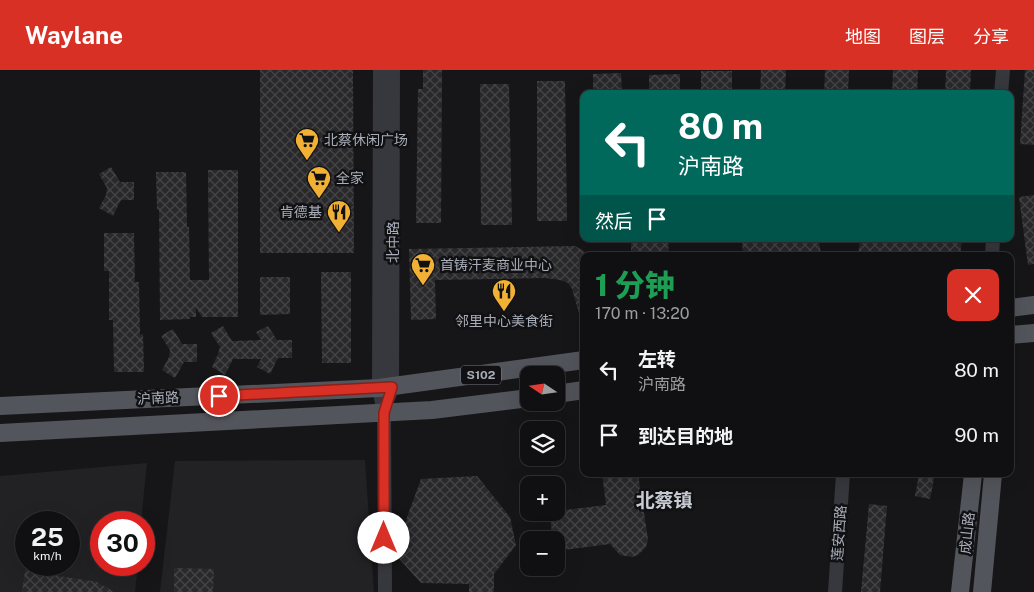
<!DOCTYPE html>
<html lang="zh">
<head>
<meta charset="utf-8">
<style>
  :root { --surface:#101012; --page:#1e1e20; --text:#f1f3f6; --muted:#9c9d9f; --line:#303032; --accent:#d93025 }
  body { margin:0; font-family:"Public Sans","Noto Sans SC",sans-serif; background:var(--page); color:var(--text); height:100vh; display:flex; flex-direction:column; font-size:19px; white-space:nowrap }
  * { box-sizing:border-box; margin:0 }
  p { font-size:16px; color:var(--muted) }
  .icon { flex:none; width:28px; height:28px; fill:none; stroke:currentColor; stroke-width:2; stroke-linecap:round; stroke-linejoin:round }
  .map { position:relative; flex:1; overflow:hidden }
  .sheet { position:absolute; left:580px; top:182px; width:434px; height:225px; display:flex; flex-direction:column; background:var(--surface); border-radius:10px; box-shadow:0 5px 20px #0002,0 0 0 1px var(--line) }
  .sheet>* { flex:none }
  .hud { position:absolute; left:580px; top:20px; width:434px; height:152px; border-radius:10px; box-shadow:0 5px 20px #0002,0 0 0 1px var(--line); background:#00695c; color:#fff; overflow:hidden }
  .needle { width:32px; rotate:283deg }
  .buttons { position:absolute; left:520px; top:296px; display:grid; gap:10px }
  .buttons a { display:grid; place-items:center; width:45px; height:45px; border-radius:10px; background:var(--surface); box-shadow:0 5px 20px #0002,0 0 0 1px var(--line); font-size:25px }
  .speed { position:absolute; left:15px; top:441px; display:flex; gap:10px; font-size:25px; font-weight:700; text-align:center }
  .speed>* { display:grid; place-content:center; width:65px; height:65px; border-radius:50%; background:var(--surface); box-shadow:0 5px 20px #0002,0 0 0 1px var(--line); line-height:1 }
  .speed small { font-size:12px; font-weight:400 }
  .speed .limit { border:8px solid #d22; background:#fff; color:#111 }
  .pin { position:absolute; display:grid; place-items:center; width:42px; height:42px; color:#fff; margin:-21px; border:2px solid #fff; border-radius:50%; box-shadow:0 1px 5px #0007 }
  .me { position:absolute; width:55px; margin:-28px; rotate:0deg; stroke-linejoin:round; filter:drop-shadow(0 0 4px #0008) }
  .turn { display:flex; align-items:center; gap:18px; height:105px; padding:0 15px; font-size:22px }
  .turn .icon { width:65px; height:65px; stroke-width:2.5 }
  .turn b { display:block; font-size:35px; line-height:42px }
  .then { display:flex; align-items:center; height:48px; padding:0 15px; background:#0003; gap:10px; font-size:19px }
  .round { display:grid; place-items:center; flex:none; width:52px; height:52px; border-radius:10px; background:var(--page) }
  .summary { display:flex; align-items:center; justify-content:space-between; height:85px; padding:0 15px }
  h1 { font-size:30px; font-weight:800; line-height:38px; color:#1e9e55 }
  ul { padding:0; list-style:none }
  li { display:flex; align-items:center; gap:15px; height:65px; padding:0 15px }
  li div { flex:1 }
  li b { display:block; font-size:19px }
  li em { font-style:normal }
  header { display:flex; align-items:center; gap:30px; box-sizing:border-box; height:70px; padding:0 25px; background:var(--accent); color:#fff }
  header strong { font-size:24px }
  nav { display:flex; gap:28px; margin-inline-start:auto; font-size:18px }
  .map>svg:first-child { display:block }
  .built { fill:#222225; fill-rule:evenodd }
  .building { fill:url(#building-cross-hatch) }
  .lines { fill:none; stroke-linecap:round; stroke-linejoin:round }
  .minor { stroke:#37383d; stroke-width:14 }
  .major { stroke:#53555c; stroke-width:18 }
  .route-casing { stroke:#8d1f18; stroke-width:12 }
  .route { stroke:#d93025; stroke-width:9 }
  .labels { text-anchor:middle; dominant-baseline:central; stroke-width:5; stroke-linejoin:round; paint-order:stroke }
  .shield { fill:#111113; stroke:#7b7e86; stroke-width:1 }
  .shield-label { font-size:12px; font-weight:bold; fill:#a8adb8 }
  .poi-label { font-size:14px; fill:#a8adb8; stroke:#111113; text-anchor:start }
  .street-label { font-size:14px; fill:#a8adb8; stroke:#111113 }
  .district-label { font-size:19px; font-weight:bold; fill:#c9ccd4; stroke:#111113 }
</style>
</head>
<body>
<header>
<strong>Waylane</strong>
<nav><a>地图</a><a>图层</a><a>分享</a></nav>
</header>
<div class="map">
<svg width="1034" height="522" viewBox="0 0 1034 522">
  <defs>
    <pattern id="building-cross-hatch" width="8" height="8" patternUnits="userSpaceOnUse" patternTransform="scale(1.25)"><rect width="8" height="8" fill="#29292c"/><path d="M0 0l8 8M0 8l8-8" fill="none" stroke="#454548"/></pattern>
  </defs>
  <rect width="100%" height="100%" fill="#161618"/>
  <g class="built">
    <polygon points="365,390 374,522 160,522 175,391"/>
    <path d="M147,393L141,452H101V495H138L135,522H0V406ZM26,452H69V495H26Z"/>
  </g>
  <g class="building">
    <polygon points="260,0 353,0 354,183 260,183"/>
    <polygon points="423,0 442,0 441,153 416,153 418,19 423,19"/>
    <polygon points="761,0 786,0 785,24 760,24"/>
    <polygon points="825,0 849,0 848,24 824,24"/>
    <polygon points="893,0 918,0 917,24 892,24"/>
    <polygon points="946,0 971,0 970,24 945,24"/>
    <polygon points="1025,0 1034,0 1034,75 1020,74"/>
    <rect x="701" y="1" width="31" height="23"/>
    <polygon points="621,3 622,24 593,24 593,4"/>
    <polygon points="680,4 680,24 649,24 649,5"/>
    <polygon points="537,11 565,11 567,151 537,151"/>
    <polygon points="480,14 509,14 512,155 481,155"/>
    <polygon points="111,97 120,112 134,112 134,130 121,130 113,146 99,138 106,125 107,118 99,104"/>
    <polygon points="208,100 238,100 238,247 202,247 196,238 196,247 190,247 190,249 160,250 159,139 157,140 156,102 186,102 187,157 189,157 190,210 209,210"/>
    <polygon points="1034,125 1034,194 1028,195 1019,127"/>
    <polygon points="104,163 134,163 135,212 139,212 140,265 143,264 144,302 114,302 113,250 109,250 109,201 104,201"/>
    <polygon points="631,169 669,169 668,186 631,186"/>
    <polygon points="742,169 819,169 821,186 743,186"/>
    <polygon points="860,169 962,169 960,186 858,186"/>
    <polygon points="575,176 584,181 584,249 581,250 572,219 568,213 560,210 546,208 435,210 436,249 411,250 409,179"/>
    <polygon points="321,202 351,202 351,293 322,293"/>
    <polygon points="260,207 290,207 290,244 260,245"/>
    <polygon points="223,256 232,271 261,270 256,262 268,256 277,270 292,270 292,288 278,288 270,304 257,297 261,289 233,289 225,305 212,297 218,284 220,277 211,263"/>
    <polygon points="173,259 182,274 197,274 197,292 184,292 175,308 162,300 169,287 170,280 161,266"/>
    <polygon points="602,404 638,404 648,469 646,477 638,485 632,487 620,485 610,474 556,481 556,470 553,470 549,442 606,435"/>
    <polygon points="919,404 935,404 930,429 915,426"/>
    <polygon points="477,406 510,447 516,475 494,504 494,522 469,522 469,514 421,513 394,483 421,409"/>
    <polygon points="869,434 887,436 880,522 861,522"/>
    <polygon points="26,495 60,495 59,506 97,512 114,522 22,522"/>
    <polygon points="174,498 214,499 213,522 174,522"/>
  </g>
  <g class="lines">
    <g class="minor">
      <polyline points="380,0 379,318 384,343 385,522"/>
      <polyline points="1001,24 1003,0"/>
      <polyline points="992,186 993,169"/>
      <polyline points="389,326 392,317 393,0"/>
      <polyline points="835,522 843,404"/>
    </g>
    <g class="major">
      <polyline points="1010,238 1034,235"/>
      <polyline points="1010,265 1034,263"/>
      <polyline points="556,324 584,320"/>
      <polyline points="0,336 379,318 584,290"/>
      <polyline points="0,363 432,340 529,328"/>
      <polyline points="960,522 973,404"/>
      <polyline points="982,522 993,404"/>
    </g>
  </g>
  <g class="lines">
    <g class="route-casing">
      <polyline id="route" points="219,326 392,317 384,343 384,468"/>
    </g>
    <use href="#route" class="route"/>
  </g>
  <defs>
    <g id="supermarket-pin" transform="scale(1.25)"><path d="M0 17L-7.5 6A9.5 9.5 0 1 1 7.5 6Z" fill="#f2b134" stroke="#111113"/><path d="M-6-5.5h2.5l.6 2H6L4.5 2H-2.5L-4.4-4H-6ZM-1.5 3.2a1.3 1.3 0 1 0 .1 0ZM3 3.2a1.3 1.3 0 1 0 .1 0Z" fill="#111"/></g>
    <g id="restaurant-pin" transform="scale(1.25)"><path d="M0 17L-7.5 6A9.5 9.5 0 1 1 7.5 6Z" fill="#f2b134" stroke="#111113"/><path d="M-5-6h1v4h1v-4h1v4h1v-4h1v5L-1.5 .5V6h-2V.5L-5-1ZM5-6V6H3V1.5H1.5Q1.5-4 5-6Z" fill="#111"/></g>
  </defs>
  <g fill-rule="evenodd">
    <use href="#supermarket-pin" x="307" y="70"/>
    <use href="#supermarket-pin" x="319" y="108"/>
    <use href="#restaurant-pin" x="339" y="142"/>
    <use href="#supermarket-pin" x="423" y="195"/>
    <use href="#restaurant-pin" x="504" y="221"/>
  </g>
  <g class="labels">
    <rect class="shield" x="461" y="295.5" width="40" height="19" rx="4"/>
    <g class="shield-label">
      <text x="481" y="305">S102</text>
    </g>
    <g class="poi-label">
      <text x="324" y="70">北蔡休闲广场</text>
      <text x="336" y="108">全家</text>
      <text x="322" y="142" text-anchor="end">肯德基</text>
      <text x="440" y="195">首铸汗麦商业中心</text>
      <text x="504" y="251" text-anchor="middle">邻里中心美食街</text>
    </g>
    <g class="street-label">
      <text transform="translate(393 172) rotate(-90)">北中路</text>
      <text transform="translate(158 328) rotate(-3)">沪南路</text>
      <text transform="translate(839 463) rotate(-86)">莲安西路</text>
      <text transform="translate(967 463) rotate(-84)">成山路</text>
    </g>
    <g class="district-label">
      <text x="664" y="430">北蔡镇</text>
    </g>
  </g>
</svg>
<div class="buttons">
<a><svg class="needle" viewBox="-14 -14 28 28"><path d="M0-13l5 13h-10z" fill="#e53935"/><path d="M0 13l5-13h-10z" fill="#9c9d9f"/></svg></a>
<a><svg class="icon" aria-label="layers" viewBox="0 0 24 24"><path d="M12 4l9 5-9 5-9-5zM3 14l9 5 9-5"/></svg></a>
<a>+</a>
<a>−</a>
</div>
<div class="speed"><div>25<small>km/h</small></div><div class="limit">30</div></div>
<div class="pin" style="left:219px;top:326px;background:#d93025"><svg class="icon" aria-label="arrive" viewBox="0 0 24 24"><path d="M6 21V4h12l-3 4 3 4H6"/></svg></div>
<svg class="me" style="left:384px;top:468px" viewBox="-20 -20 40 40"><circle r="19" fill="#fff"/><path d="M0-13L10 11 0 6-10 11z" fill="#d93025"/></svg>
<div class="hud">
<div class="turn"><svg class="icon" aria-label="left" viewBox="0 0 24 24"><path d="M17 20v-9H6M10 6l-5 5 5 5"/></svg><div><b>80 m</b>沪南路</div></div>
<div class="then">然后<svg class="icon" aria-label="arrive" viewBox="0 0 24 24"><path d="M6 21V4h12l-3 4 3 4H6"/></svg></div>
</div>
<section class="sheet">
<div class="summary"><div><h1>1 分钟</h1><p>170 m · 13:20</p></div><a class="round" style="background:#d93025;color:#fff"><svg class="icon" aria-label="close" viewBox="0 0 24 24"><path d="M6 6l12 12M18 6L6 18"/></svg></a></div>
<ul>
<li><svg class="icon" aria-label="left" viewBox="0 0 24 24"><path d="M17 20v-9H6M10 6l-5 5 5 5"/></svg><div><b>左转</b><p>沪南路</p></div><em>80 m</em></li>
<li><svg class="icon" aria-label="arrive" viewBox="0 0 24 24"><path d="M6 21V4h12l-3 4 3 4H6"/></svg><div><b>到达目的地</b></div><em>90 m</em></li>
</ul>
</section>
</div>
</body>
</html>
